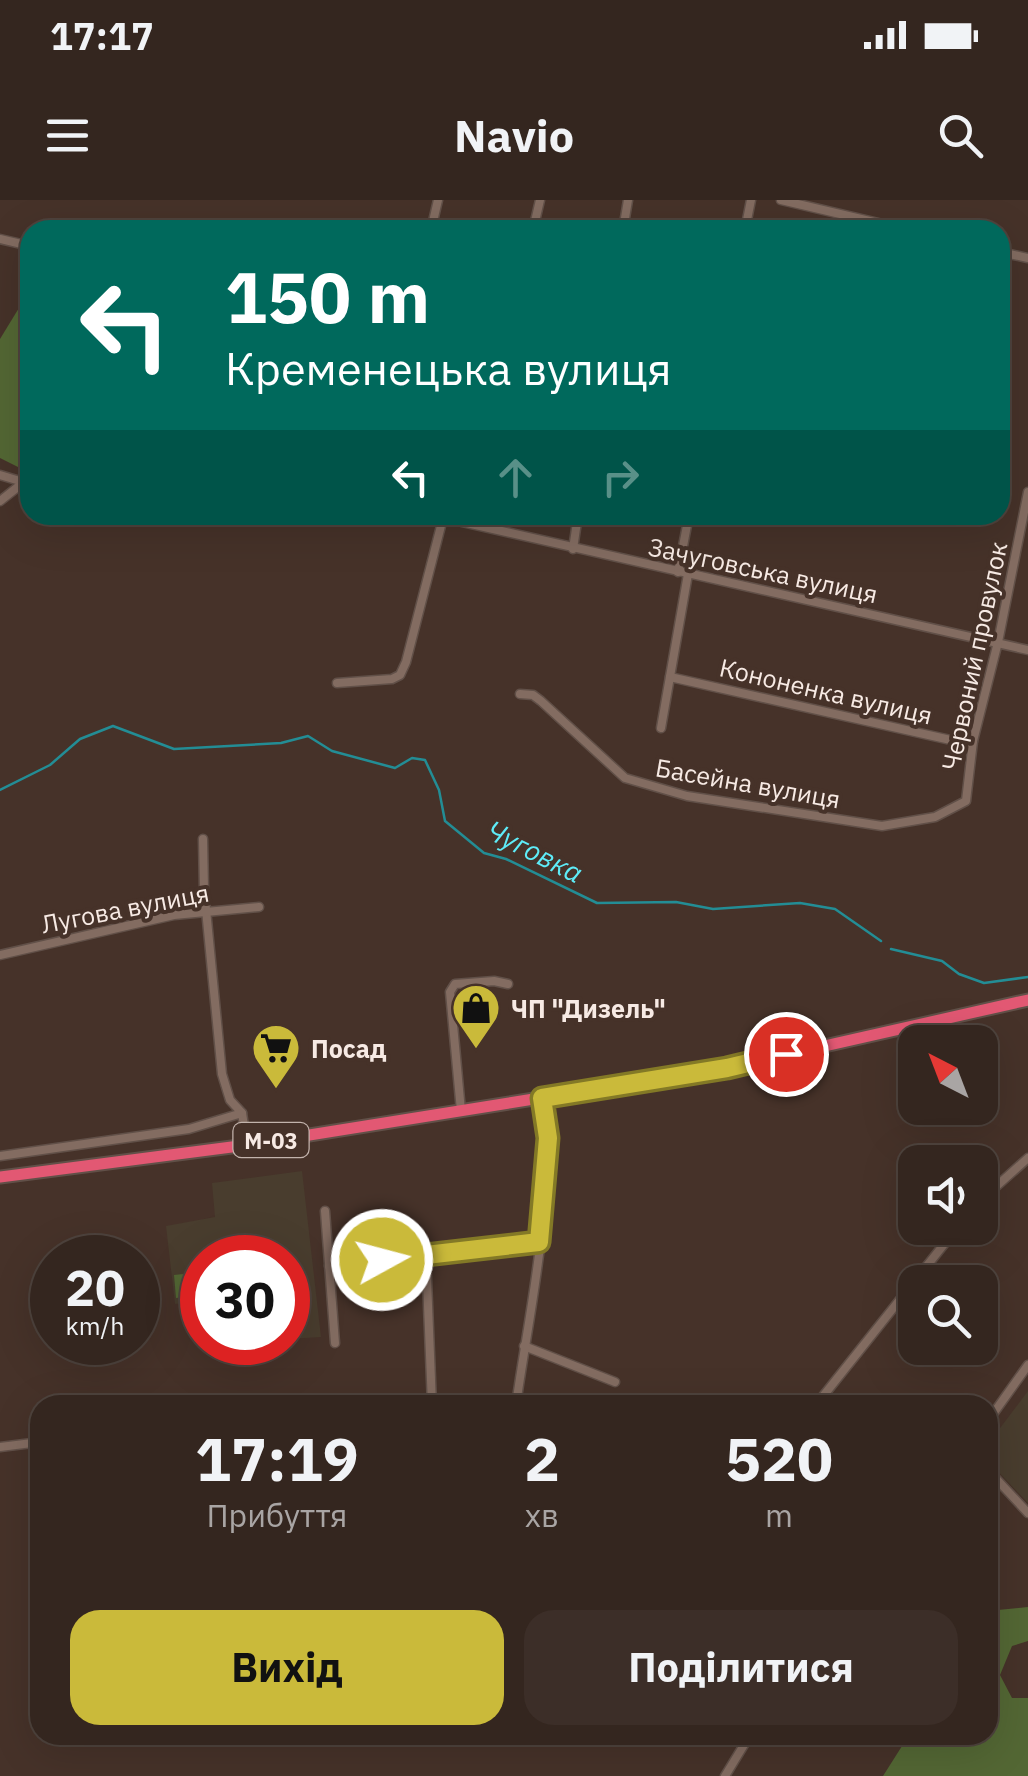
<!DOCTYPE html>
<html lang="uk">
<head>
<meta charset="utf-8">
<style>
  :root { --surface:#34261f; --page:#3c2e28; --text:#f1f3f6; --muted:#a9a5a4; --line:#4e433d; --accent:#caba3a }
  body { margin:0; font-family:"IBM Plex Sans",sans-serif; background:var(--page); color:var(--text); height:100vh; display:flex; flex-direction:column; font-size:38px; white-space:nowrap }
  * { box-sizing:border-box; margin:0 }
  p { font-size:32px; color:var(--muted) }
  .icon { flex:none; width:55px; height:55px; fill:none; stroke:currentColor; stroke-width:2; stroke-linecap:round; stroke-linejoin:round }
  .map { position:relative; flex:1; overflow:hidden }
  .drawer { position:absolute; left:30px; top:1195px; width:968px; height:350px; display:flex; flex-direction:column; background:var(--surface); border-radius:30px; box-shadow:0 10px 40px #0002,0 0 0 2px var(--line) }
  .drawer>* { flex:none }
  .hud { position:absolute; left:20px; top:20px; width:990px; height:305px; border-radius:30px; box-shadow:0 10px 40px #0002,0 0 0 2px var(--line); background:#00695c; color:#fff; overflow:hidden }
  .needle { width:65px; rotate:318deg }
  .controls { position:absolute; left:898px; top:825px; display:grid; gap:20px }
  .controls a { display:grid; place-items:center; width:100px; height:100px; border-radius:20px; background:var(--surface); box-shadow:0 10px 40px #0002,0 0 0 2px var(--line); font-size:50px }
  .speed { position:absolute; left:30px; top:1035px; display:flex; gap:20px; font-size:50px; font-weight:700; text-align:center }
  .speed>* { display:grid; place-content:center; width:130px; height:130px; border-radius:50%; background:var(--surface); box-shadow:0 10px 40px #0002,0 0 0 2px var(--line); line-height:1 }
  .speed small { font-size:25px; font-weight:400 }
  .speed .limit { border:15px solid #d22; background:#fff; color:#111 }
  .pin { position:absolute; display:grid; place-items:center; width:85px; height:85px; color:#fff; margin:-42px; border:5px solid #fff; border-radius:50%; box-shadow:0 2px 10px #0007 }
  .me { position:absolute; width:110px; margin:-55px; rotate:83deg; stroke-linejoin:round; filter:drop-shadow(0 0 8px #0008) }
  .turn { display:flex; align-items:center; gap:35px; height:210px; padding:0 40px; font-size:45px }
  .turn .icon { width:130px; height:130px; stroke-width:2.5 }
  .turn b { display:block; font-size:70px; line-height:85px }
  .lanes { display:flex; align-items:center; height:95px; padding:0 40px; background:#0003; justify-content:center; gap:50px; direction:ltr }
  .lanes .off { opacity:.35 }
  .eta { display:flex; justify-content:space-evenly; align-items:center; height:170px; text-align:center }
  .eta b { font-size:60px; font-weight:700; line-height:70px }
  .primary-button { display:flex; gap:20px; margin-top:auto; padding:20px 40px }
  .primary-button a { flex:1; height:115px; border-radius:30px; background:var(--accent); color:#111; font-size:40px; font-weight:700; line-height:115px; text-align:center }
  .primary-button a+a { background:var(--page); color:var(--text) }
  .status { display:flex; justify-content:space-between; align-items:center; height:70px; padding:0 50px; background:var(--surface); direction:ltr }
  .status svg { height:28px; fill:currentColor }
  header { display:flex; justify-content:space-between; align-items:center; height:130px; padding:0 40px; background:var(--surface); font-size:45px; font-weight:700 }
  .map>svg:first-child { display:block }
  .education { fill:#493d2e }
  .green { fill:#536734 }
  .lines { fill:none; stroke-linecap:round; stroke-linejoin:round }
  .stream { stroke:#238d95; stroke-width:2.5 }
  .minor-casing { stroke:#615048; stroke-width:11 }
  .highway-casing { stroke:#615048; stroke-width:15 }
  .minor { stroke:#836c61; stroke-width:8 }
  .highway { stroke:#e25873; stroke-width:11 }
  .route-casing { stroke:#837926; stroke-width:25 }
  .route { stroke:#caba3a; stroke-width:18 }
  .labels { text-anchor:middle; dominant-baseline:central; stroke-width:8; stroke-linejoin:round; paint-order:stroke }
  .shield { fill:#463229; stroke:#c2b3ac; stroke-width:2.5 }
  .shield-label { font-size:22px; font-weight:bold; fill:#f7eae4 }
  .street-label { font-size:25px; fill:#f7eae4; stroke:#463229 }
  .poi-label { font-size:25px; font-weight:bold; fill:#f7eae4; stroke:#463229; text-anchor:start }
  .water-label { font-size:28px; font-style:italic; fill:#5eecf8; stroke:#463229 }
</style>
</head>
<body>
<div class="status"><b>17:17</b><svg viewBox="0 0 49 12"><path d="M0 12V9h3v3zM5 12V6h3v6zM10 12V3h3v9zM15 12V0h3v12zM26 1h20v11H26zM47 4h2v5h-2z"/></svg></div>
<header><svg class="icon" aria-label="menu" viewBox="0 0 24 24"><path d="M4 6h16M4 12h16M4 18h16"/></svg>Navio<svg class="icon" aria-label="search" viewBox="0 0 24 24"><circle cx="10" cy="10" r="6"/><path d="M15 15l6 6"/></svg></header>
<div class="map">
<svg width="1028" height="1576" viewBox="0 0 1028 1576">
  <rect width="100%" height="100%" fill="#463229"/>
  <g class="education">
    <polygon points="302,971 321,1137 288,1139 288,1058 202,1058 202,1101 175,1104 166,1026 215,1017 212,983"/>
    <polygon points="1028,1191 1028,1303 988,1261 988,1244"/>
  </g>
  <g class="green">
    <polygon points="22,103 30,107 30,273 0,258 0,139"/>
    <polygon points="202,1072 202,1095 176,1098 174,1075"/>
    <polygon points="1028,1407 1028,1441 1012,1446 1000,1475 1012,1498 1028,1498 1028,1576 883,1576 909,1535 988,1535 988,1411"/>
  </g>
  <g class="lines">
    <g class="stream">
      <polyline points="0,590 50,565 80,539 113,526 174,549 281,543 308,536 332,551 395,568 412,558 425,560 439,590 445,621 484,653 506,659 597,703 676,702 713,709 800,703 835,709 881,741"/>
      <polyline points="891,749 942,761 959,774 984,783 1028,777"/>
    </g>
    <g class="minor-casing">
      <g id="minor">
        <polyline points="781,0 908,30"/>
        <polyline points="431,30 438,0"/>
        <polyline points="533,30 540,0"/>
        <polyline points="623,30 628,0"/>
        <polyline points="745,30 751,0"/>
        <polyline points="0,39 30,46"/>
        <polyline points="1000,52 1028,58"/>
        <polyline points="0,275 30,284"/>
        <polyline points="0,301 24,282"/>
        <polyline points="431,315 1028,450"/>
        <polyline points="573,349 578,315"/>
        <polyline points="678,372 689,315"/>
        <polyline points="670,477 964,543 973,541"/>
        <polyline points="337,483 392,479 400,475 406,462 443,318"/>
        <polyline points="520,494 533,495 541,501 625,578 687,596 882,626 935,617 966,601 973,541 998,442 1028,292"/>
        <polyline points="661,528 688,374"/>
        <polyline points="203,639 204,689 222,874 230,900 242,913 247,945"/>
        <polyline points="0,755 174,715 259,707"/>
        <polyline points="461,911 450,792 455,784 494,781 508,784"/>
        <polyline points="0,956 189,929 242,913"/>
        <polyline points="980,1001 1028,958"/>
        <polyline points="325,1011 335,1143"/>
        <polyline points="426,1055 432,1205"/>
        <polyline points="329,1066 539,1042"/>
        <polyline points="524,1146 615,1182"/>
        <path d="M516,1205C530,1106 556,998 542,898"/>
        <polyline points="816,1205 957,1028"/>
        <polyline points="988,1221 1028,1165"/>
        <polyline points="0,1247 40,1242"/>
        <polyline points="988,1270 1028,1313"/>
        <polyline points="725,1576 750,1535"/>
      </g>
    </g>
    <g class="highway-casing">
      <polyline id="highway" points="0,977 247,945 727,868 1028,800"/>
    </g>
    <use href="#minor" class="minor"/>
    <use href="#highway" class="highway"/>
  </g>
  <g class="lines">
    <g class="route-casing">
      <polyline id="route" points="382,1060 539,1042 548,938 542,898 727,868 786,854"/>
    </g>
    <use href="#route" class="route"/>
  </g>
  <defs>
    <g id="shop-pin" transform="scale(2.5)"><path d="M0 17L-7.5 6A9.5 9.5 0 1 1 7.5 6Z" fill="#caba3a" stroke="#463229"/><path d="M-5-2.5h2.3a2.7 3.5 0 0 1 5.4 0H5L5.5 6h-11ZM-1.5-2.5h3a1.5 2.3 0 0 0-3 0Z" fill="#111"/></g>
    <g id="supermarket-pin" transform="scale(2.5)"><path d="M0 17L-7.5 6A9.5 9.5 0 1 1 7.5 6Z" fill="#caba3a" stroke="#463229"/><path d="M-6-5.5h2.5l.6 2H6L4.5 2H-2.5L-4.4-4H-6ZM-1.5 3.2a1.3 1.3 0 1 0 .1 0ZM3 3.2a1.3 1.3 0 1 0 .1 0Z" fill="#111"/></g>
  </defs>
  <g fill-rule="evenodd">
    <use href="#shop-pin" x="476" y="808"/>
    <use href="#supermarket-pin" x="276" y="848"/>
  </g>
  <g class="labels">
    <rect class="shield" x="233.5" y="923" width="75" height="34" rx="8"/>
    <g class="shield-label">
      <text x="271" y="940">М-03</text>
    </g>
    <g class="street-label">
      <text transform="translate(763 370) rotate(12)">Зачуговська вулиця</text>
      <text transform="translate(974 456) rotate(-78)">Червоний провулок</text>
      <text transform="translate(826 491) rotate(13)">Кононенка вулиця</text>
      <text transform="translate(748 583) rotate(10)">Басейна вулиця</text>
      <text transform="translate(125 708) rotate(-11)">Лугова вулиця</text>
    </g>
    <g class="poi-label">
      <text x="511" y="808">ЧП "Дизель"</text>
      <text x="311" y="848">Посад</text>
    </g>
    <g class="water-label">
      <text transform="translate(535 651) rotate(27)">Чуговка</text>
    </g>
  </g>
</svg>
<div class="controls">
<a><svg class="needle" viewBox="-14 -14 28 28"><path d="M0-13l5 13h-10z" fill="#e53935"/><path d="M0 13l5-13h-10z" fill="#a9a5a4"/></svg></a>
<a><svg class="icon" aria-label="sound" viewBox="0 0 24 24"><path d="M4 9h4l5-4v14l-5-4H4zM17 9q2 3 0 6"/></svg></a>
<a><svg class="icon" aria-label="search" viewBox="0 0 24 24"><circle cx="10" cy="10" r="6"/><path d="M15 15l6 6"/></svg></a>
</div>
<div class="speed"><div>20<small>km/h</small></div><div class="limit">30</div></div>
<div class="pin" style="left:786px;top:854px;background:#d93025"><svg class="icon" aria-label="arrive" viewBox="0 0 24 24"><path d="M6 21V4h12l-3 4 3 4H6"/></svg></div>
<svg class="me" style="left:382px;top:1060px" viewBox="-20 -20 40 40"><circle r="17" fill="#caba3a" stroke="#fff" stroke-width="3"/><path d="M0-11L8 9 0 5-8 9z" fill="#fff"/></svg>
<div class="hud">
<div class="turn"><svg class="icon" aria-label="left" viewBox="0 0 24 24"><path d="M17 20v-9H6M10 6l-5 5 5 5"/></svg><div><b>150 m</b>Кременецька вулиця</div></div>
<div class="lanes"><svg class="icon" aria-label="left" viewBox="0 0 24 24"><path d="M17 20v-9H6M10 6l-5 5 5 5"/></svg><svg class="icon off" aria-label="ahead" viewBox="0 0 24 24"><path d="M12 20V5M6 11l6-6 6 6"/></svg><svg class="icon off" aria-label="right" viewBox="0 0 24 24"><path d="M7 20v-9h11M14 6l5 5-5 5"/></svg></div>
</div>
<section class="drawer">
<div class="eta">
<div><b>17:19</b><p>Прибуття</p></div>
<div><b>2</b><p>хв</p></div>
<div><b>520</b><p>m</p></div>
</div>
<div class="primary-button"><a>Вихід</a><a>Поділитися</a></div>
</section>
</div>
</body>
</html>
